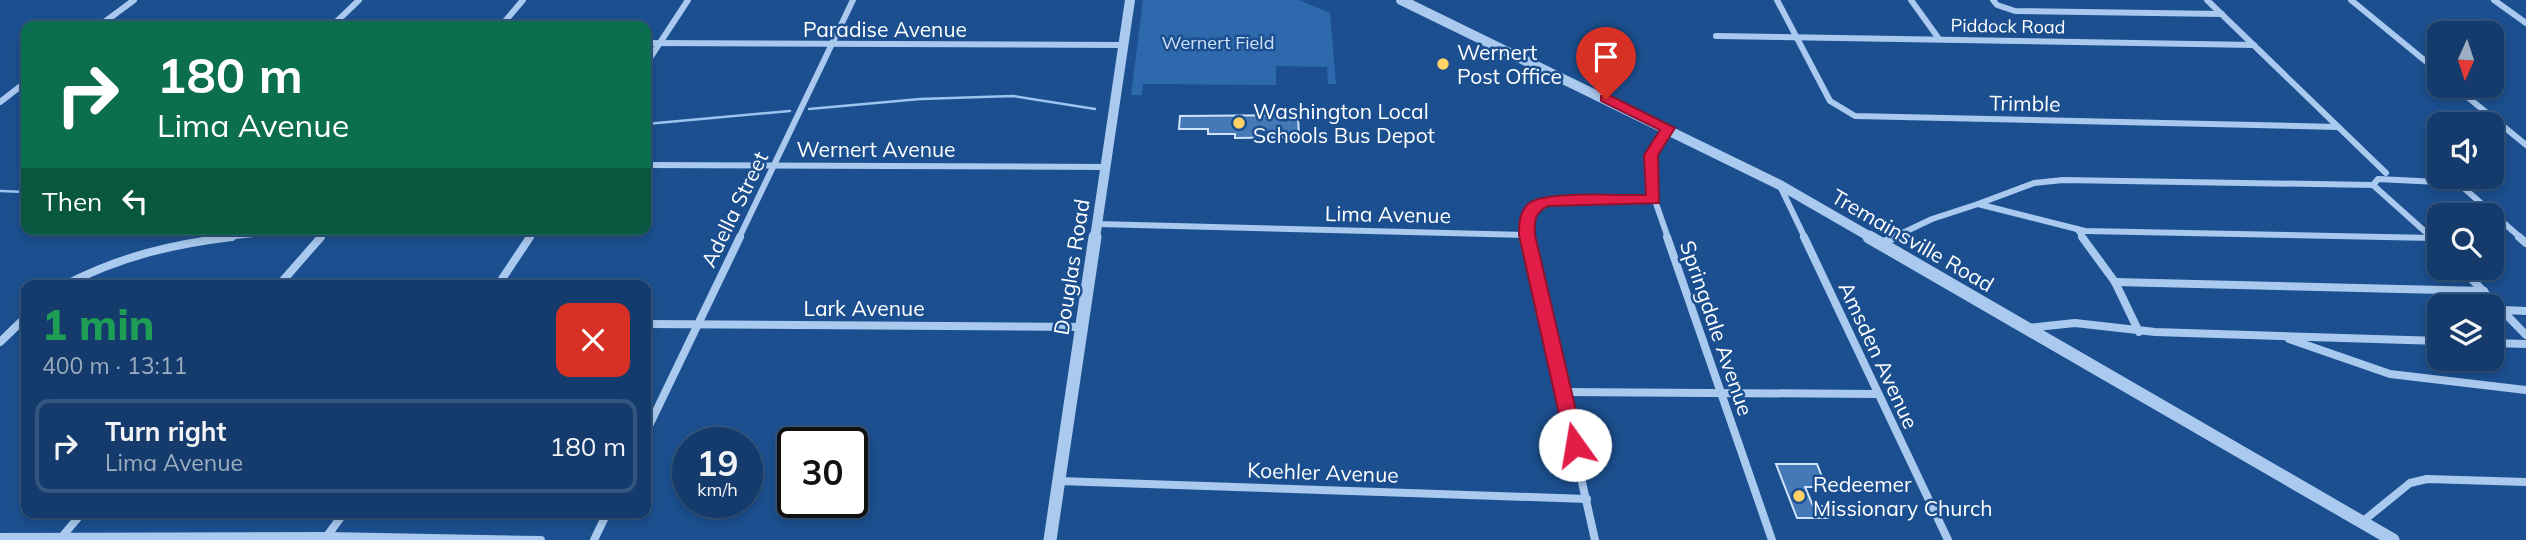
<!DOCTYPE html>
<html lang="en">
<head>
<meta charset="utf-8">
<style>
  :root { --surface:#143b6b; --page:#1d4271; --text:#f1f3f6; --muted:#9dadc1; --line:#33557e }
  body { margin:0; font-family:Mulish,sans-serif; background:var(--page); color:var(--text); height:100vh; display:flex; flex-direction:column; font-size:26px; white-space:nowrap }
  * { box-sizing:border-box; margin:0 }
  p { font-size:23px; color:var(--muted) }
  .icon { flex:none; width:38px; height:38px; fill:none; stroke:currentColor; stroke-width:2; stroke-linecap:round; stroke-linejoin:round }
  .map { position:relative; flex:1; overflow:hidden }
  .panel { position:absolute; left:21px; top:280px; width:630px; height:238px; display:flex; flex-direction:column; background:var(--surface); border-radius:14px; box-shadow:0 4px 10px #0003,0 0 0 2px var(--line) }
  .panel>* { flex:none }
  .guide { position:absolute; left:21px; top:21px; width:630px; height:214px; border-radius:14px; box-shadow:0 4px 10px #0003,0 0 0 2px var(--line); background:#0b6e4f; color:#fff; overflow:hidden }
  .needle { width:46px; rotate:183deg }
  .fabs { position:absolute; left:2427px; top:21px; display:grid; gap:14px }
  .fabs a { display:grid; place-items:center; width:77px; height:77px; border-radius:14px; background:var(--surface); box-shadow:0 4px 10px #0003,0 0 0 2px var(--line); font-size:35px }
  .speed { position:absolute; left:672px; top:427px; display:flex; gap:14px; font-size:35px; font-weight:700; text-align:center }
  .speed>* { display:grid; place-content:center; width:91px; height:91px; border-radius:50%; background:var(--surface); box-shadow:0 4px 10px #0003,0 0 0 2px var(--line); line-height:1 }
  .speed small { font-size:18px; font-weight:400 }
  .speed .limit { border:4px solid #111; border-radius:10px; background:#fff; color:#111 }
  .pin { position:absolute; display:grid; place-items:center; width:60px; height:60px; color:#fff; margin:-72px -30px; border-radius:50% 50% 50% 0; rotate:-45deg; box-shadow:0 0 7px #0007 }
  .pin .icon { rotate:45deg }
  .me { position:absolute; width:77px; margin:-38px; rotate:347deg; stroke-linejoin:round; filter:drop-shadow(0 0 5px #0008) }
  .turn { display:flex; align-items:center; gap:24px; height:147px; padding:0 21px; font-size:32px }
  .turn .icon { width:91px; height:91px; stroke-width:2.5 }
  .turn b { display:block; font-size:49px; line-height:60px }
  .then { display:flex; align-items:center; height:66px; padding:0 21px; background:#0003; gap:14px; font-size:26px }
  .round { display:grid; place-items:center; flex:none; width:74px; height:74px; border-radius:14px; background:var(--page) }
  .headline { display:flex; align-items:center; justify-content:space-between; height:119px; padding:0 21px }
  h1 { font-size:42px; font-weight:800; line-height:52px; color:#1e9e55 }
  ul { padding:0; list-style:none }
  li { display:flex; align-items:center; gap:21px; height:94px; margin:0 14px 10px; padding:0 7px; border:4px solid var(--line); border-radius:14px }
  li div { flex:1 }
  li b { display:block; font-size:26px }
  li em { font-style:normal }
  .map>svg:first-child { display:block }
  .green { fill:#2e69ad }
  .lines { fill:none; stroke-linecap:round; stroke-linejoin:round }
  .stream { stroke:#9cc4f0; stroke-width:2.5 }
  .building { fill:#4478b7; stroke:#cfe3fa; stroke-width:2 }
  .minor-far1 { stroke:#a9c9ee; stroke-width:6 }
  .minor { stroke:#a9c9ee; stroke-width:8 }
  .tertiary-far1 { stroke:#a9c9ee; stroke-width:10 }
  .tertiary { stroke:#a9c9ee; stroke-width:13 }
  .route { fill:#e11d48; stroke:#92132f; stroke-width:2 }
  .poi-dot { fill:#ffd166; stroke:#1b4f8f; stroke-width:2.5 }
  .labels { text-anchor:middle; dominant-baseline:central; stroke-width:5; stroke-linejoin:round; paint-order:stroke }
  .far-street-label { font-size:18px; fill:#fff; stroke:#1b4f8f }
  .far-park-label { font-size:18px; fill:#cfe3fa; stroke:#1b4f8f }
  .street-label { font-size:21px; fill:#fff; stroke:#1b4f8f }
  .poi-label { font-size:21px; fill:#fff; stroke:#1b4f8f; text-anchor:start }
</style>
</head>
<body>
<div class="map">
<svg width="2526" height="540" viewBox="0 0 2526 540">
  <rect width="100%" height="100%" fill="#1b4f8f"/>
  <polygon class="green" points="1143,0 1299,0 1330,13 1336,84 1328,84 1327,67 1276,66 1276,85 1143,84 1142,95 1131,95"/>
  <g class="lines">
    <g class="stream">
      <polyline points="809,109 920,99 1013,96 1095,109"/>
      <polyline points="646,124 790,111"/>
      <polyline points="0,191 26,192"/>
    </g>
  </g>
  <g class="building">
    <polygon points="1298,115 1299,137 1235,138 1235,134 1208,134 1208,129 1179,129 1180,116"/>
    <polygon points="1776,464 1817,464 1826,487 1805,487 1813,506 1823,506 1828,518 1797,518"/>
  </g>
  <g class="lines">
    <g class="minor-far1">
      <polyline points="1777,0 1830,101 1855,116 2338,127"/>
      <polyline points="1911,0 1939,39"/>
      <polyline points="1993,0 1997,5 2015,11 2222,14"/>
      <polyline points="2207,0 2386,173"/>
      <polyline points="2351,0 2440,73"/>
      <polyline points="2494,0 2526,23"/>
      <polyline points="99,26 134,0"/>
      <polyline points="332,26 359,0"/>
      <polyline points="501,26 523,0"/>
      <polyline points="1716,36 2254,45"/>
      <polyline points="646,43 1124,45"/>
      <polyline points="646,64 688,0"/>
      <polyline points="2454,86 2526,145"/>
      <polyline points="0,102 26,82"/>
      <polyline points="646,165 1106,167"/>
      <polyline points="2373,185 2378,179 2458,183 2521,238"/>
      <polyline points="1780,186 1805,238"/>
      <polyline points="1978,204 2034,183 2063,180 2373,185 2430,236"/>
      <polyline points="1097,224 1527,235 1530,215 1545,201 1654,200"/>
      <polyline points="2077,229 2084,238"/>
      <polyline points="1527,235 1528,238"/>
      <polyline points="218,238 296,229"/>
      <polyline points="319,238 327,229"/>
      <polyline points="529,238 535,229"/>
      <polyline points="739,238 853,0"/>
      <polyline points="1668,238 1651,189 1651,155 1668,129"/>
      <polyline points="1892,238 1932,219 1978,204 2085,231 2433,238"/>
    </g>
    <g class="minor">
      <polyline points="1527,237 1595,540"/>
      <polyline points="1667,237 1772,540"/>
      <polyline points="1804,237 1948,540"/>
      <polyline points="2082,237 2115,282 2139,332"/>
      <polyline points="2432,237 2440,245"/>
      <polyline points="2519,237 2526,243"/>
      <polyline points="1882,243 1895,237"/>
      <polyline points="2461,268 2526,335"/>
      <polyline points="2115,282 2484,291"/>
      <path d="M65,285C119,257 172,244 232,237"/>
      <polyline points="279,285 321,237"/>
      <polyline points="498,285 530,237"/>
      <polyline points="2503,310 2526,311"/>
      <polyline points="646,324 1082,327"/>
      <polyline points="2028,328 2075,323 2155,332 2440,341"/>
      <polyline points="2289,339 2390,374 2526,390"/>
      <polyline points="0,342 26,317"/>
      <polyline points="2492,343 2526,344"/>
      <polyline points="1563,392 1878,394"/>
      <polyline points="646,432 740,237"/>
      <polyline points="1059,481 1587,499"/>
      <polyline points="2362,522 2410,483 2427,479 2526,482"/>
      <polyline points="327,536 344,513"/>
      <polyline points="0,537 327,536 541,540"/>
      <polyline points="60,539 82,513"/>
      <polyline points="594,540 607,513"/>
    </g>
    <g class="tertiary-far1">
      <polyline points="1401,0 1780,185 1872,238"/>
      <polyline points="1095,238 1130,0"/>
    </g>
    <g class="tertiary">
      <polyline points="1869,237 2393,540"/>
      <polyline points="1050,540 1095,237"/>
    </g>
  </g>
  <path class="route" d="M1601,96H1611L1675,128L1658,155L1659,203L1548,206C1535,212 1534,221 1535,235L1584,445L1575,452L1566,445L1519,235C1519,224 1519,213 1528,204C1544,190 1622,196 1646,195L1644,155L1660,130L1601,101Z"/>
  <g class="poi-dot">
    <circle cx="1443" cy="64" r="7"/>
    <circle cx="1239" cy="123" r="7"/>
    <circle cx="1799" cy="496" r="7"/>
  </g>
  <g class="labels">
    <g class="far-street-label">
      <text transform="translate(2008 26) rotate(1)">Piddock Road</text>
    </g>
    <g class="far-park-label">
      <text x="1218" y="42">Wernert Field</text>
    </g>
    <g class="street-label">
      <text x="885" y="29">Paradise Avenue</text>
      <text transform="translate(2025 103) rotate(1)">Trimble</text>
      <text x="876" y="149">Wernert Avenue</text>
      <text transform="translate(734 209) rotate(-64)">Adella Street</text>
      <text transform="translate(1388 214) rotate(1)">Lima Avenue</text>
      <text transform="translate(1913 240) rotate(30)">Tremainsville Road</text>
      <text transform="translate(1071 267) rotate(-81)">Douglas Road</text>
      <text x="864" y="308">Lark Avenue</text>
      <text transform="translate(1717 328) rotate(71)">Springdale Avenue</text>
      <text transform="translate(1879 355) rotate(65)">Amsden Avenue</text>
      <text transform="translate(1323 472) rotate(2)">Koehler Avenue</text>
    </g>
    <g class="poi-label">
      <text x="1457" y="52">Wernert<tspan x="1457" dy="24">Post Office</tspan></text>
      <text x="1253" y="111">Washington Local<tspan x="1253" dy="24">Schools Bus Depot</tspan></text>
      <text x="1813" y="484">Redeemer<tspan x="1813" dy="24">Missionary Church</tspan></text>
    </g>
  </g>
</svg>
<div class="fabs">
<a><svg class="needle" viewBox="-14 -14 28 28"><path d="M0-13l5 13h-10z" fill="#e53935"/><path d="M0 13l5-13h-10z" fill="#9dadc1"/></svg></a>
<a><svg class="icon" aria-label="sound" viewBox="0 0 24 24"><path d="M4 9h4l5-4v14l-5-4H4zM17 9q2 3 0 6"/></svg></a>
<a><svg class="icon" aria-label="search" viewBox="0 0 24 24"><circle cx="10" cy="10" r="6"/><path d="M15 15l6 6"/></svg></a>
<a><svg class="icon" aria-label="layers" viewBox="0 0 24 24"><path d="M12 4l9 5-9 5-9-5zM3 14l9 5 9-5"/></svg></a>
</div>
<div class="speed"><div>19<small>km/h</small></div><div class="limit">30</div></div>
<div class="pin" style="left:1606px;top:99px;background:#d93025"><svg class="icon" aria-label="arrive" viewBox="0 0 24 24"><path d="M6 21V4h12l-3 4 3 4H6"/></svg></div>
<svg class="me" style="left:1575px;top:445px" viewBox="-20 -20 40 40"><circle r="19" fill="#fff"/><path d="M0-13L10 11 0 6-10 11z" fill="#e11d48"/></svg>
<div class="guide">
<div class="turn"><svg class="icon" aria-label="right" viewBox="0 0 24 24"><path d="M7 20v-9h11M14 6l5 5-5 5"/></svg><div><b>180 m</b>Lima Avenue</div></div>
<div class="then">Then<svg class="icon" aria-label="left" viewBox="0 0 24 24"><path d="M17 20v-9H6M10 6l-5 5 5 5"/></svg></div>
</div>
<section class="panel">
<div class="headline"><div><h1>1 min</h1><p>400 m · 13:11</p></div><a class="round" style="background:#d93025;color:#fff"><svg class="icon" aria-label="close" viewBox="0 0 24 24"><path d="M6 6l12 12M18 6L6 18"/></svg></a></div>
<ul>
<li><svg class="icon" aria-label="right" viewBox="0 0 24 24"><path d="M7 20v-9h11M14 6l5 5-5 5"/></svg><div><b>Turn right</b><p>Lima Avenue</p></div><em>180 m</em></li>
</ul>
</section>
</div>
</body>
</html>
